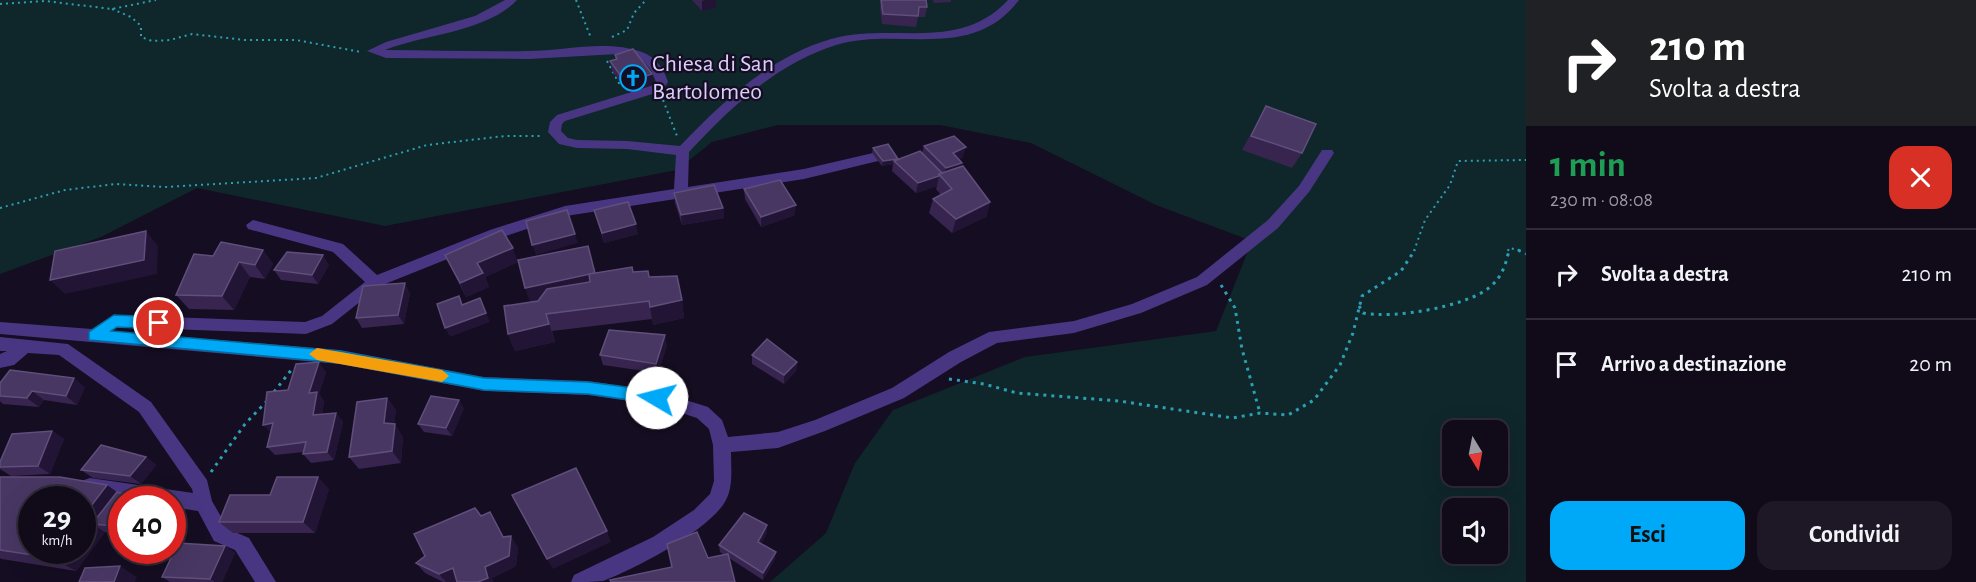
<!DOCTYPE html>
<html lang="it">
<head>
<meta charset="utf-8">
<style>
  :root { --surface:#100a19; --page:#1e1826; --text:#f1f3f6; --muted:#9c9aa2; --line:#302b38; --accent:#00a9f8 }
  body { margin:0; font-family:"Alegreya Sans",sans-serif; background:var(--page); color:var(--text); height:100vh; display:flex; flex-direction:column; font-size:22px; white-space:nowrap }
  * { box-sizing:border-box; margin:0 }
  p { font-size:20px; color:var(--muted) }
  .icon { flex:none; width:33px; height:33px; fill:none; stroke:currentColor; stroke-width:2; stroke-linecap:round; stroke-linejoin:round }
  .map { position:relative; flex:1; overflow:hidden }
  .panel { display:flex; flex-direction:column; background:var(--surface); width:450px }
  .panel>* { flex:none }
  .banner { background:#202124; color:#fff; overflow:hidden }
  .needle { width:39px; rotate:170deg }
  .fabs { position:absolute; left:1442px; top:420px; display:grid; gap:12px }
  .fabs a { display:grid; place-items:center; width:66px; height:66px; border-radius:12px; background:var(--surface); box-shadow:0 6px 24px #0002,0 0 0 2px var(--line); font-size:30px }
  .speed { position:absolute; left:18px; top:486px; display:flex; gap:12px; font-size:30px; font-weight:700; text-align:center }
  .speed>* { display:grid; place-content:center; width:78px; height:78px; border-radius:50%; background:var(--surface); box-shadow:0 6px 24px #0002,0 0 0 2px var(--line); line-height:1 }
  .speed small { font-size:15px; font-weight:400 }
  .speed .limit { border:9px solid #d22; background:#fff; color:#111 }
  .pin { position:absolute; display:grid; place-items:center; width:51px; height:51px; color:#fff; margin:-26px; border:3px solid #fff; border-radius:50%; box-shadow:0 2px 6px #0007 }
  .me { position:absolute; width:66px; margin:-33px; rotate:278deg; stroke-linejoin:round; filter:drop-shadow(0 0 4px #0008) }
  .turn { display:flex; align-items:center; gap:21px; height:126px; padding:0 24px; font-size:27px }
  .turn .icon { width:78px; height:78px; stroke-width:2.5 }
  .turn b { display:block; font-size:42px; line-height:51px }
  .round { display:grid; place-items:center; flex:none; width:63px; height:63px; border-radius:18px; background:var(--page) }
  .headline { display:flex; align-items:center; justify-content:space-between; height:102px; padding:0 24px }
  h1 { font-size:36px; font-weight:700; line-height:45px; color:#1e9e55 }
  .primary-button { display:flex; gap:12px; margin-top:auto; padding:12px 24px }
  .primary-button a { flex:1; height:69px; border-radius:18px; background:var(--accent); color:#111; font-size:24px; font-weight:700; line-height:69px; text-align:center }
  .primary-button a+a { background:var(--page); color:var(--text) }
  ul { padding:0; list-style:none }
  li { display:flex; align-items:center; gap:18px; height:90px; padding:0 24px; border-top:2px solid var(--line) }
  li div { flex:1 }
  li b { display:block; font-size:22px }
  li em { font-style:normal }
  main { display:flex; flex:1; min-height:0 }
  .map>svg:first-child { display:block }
  .green { fill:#0f262b; fill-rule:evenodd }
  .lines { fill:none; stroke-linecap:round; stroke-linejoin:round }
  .path-far1 { stroke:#2ba0b5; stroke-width:2; stroke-dasharray:2 4; stroke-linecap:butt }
  .path { stroke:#2ba0b5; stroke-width:3; stroke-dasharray:3 5; stroke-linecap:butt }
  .minor { fill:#493682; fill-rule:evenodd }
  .wall { fill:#372550 }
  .shaded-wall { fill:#221435 }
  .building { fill:#483763; stroke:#604e7b; stroke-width:1.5 }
  .route { fill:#00a9f8; stroke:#006ea1; stroke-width:1.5 }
  .slow { fill:#f59e0b }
  .labels { text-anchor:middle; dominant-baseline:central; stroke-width:4.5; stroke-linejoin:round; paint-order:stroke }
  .poi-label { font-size:24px; fill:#ddcdff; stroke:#150d21; text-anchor:start }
</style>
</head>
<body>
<main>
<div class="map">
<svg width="1526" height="582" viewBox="0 0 1526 582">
  <rect width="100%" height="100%" fill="#150d21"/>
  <path class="green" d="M0,0H1526V582H770L826,533L855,463L893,410L1025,357L1216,331L1252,241L1156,205L1031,143L940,125H778L712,142L677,170L385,226L197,188L101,237L0,274ZM1452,430H1497V476H1452ZM1452,508H1497V554H1452Z"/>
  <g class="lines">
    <g class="path-far1">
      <polyline points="576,0 591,38"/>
      <polyline points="0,4 45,1 112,9 156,0"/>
      <polyline points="112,9 131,17 141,26 141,37 152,41 170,40 192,34 245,40 296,40 361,52"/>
      <polyline points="612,37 627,30 634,13 646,0"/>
      <polyline points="607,61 621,87"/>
      <polyline points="663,100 677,136"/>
      <polyline points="0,208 65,190 116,184 165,187 316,178 427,145 505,136 543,136"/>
      <polyline points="1414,251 1425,220 1450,185 1458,161 1526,160"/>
      <polyline points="1508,251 1509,248 1523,251"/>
    </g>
    <g class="path">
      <polyline points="1518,250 1526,254"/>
      <polyline points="1221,285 1235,308 1242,349 1260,413"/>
      <path d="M1359,306L1363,313C1393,319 1466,307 1490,287C1502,277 1506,264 1509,250"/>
      <polyline points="949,379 984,384 1017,393 1119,401 1233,418 1260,413 1288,415 1314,400 1340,365 1353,333 1362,296 1401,271 1415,250"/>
      <polyline points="274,392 292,369"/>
      <polyline points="211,472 245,424 266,402"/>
    </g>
    <g class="minor">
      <path d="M505,0H517C487,32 425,34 385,50C433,50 480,52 528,51C565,51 606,39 642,52C656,57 664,69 668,82L662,91L565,121L562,124L561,131L568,138L577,140L627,141L680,146C723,101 770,57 831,39C893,22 959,53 1008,0H1019C972,63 899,26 836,45C776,64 731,107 689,152L688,187L804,169L873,153L878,155L880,158L878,161L804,179L566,216L500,238L380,286L332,324L306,334L117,327L112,331L340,350L484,377L588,381L657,391L708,407L722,420L728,437L778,432L815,420L892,388L949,352L989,332L1074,321L1132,304L1197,277L1268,220L1299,186L1322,150H1332L1334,153L1309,192L1278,228L1207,285L1141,313L1074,333L997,343L961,362L904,398L825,431L778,448L731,452C731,470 734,490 723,505C703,533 635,569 603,581C594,582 581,582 571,582L574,575L653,537L694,510L710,494L714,481L713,445L709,429L697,418L657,405L588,395L484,391L340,364L0,334V322L92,329L114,315L305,322L322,316L365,282L333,252L248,229L246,225L253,220L343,244L377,275L490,230L565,206L674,189L676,155L627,149L577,148L559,144L548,132L550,122L557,115L654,85L656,82L651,70L644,62L629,55L617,54L529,59L386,58L367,51L386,42L475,16Z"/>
      <polygon points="0,337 68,344 151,402 207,480 212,501 228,529 249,538 276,582 255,582 235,550 214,541 198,511 172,507 172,500 124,500 84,492 81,486 84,480 90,478 193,493 192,489 139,412 59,355 28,353 14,365 0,368 0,354 7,351 0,351"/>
    </g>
  </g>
  <g class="wall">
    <polygon points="692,0 716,0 716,8 702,11"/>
    <polygon points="881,0 927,7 925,17 918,17 916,27 882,24 880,8"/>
    <polygon points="933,0 951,0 951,2 934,3"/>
    <polygon points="615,55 654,84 628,93 612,71 610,61 615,59"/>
    <polygon points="1266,106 1302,153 1292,168 1242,150"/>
    <polygon points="924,146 963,157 959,159 961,167 990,202 986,217 952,233 929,213 933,199 941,195 936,189 937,186 916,193 892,171 893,164 882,166 872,153 873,148 898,159 922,153"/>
    <polygon points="744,189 795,215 761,227 745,199"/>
    <polygon points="674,193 723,208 724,218 682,225 675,203"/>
    <polygon points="594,210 638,234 604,243"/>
    <polygon points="263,250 273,264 265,279 250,277 234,310 189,309 176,295 213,256"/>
    <polygon points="445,255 518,262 485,277 489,287 466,297"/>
    <polygon points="329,265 318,284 281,280 274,270"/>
    <polygon points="633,272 649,277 682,300 684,318 653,325 652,319 552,331 555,342 515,351 508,334 539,300 530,302 595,273"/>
    <polygon points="410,293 404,324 362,328 356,318"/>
    <polygon points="667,345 658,373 603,365 600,355"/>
    <polygon points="752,355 797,362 796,371 784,384 752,364"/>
    <polygon points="326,372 319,394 324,401 322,414 336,413 343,422 334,460 311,463 303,454 304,452 275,455 267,447 270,433 288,390"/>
    <polygon points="0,383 85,387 77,405 44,400 39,407 3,404 0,401"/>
    <polygon points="387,398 396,410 394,424 403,437 401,463 359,469 349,457"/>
    <polygon points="464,408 452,436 424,432 418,424"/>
    <polygon points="52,431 64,439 50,474 11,476 0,469 0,462"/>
    <polygon points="146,457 156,465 141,484 93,478 81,470"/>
    <polygon points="0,477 107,485 117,492 122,500 122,534 105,532 76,571 2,559 0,558"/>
    <polygon points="329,489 315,533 233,533 219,522"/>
    <polygon points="490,512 504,537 518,547 516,566 492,578 456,581 453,582 443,582 425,573 416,563 481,516"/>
    <polygon points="767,525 767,532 761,544 775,559 763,580 729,558 672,567 724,555 720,552 719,545"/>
    <polygon points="225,546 235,553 222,582 170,582 162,577"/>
  </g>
  <g class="shaded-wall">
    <polygon points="706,0 716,0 716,8 702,11 702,1"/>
    <polygon points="652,74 654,84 628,93 626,83"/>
    <polygon points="966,147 963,157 951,164 953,153"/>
    <polygon points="898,159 894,161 893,164 882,166 883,161"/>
    <polygon points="962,163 959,173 943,178 946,168"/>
    <polygon points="939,176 937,186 916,193 918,183"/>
    <polygon points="990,202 986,217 952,233 956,219"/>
    <polygon points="796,205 795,215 761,227 761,217"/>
    <polygon points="723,208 724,218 682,225 681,215"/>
    <polygon points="636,224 638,234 604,243 602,233"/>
    <polygon points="146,231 158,246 157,274 65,294 50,280"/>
    <polygon points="575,234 578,243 536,255 532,245"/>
    <polygon points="513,248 518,262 485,277 489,287 466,297 460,283 477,263"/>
    <polygon points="263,250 273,264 265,279 255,265"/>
    <polygon points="323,255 329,265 318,284 312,275"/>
    <polygon points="239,262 250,277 234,310 222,296"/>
    <polygon points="595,273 599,287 530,302 525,288"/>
    <polygon points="405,283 410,293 404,324 398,315"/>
    <polygon points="480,298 490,322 450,337 445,328"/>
    <polygon points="682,300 684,318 653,325 650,307"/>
    <polygon points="546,314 555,342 515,351 508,334"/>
    <polygon points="665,335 667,345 658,373 656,364"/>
    <polygon points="319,362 326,372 319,394 324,401 321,424 313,415 309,393"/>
    <polygon points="797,362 796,371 784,384 784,375"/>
    <polygon points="74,378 85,387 77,405 66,396"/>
    <polygon points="32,391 44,400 39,407 27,398"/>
    <polygon points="387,398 396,410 393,436 384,423"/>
    <polygon points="459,400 464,408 452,436 446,428"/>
    <polygon points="336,413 343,422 334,460 327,452"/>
    <polygon points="273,423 271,433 263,425"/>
    <polygon points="395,424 403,437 401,463 392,451"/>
    <polygon points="52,431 64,439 50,474 38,466"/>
    <polygon points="146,457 156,465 141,484 130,476"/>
    <polygon points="318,477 329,489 315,533 303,522"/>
    <polygon points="107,485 128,500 92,524 105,532 76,571 52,558 58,550 82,550 82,518"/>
    <polygon points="172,511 179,516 172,527"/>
    <polygon points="490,512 497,524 510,548 503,537"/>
    <polygon points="767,525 767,532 758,550 758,542"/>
    <polygon points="607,531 611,542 553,569 547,559"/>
    <polygon points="511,536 518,547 516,566 492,578 494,582 478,582 485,567"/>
    <polygon points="225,546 235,553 222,582 215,582 210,579"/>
    <polygon points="776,552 775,559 763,580 763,573"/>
    <polygon points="120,566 137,577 135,582 114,582"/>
    <polygon points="453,568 462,578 453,582 446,582 439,574"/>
  </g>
  <g class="building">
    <polygon points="881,0 926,0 927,7 919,7 918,16 883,14"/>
    <polygon points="633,49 652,74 626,83 610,61 617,59 615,55"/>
    <polygon points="1266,106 1316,124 1302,153 1251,136"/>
    <polygon points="954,136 966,147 953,153 962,163 946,168 924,146"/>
    <polygon points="888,144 898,159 883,161 873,148"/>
    <polygon points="920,151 942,173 939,174 939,176 918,183 894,161"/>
    <polygon points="963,166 990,202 956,219 933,199 952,189 939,174"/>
    <polygon points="780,180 796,205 761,217 744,189"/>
    <polygon points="714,185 723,208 681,215 674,193"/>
    <polygon points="628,202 636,224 602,233 594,210"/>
    <polygon points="567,210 575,234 532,245 526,221"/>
    <polygon points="502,230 513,248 477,263 483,273 460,283 445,255"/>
    <polygon points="146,231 144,260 50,280 55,251"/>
    <polygon points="221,242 263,250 255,265 239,262 222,296 176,295 194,254 213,256"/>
    <polygon points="588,246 595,273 525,288 518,260"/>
    <polygon points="287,252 323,255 312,275 274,270"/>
    <polygon points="632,267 633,272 648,271 649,277 677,276 682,300 650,307 649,301 546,314 549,324 508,334 504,306 538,301 547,289 590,282 589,274"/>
    <polygon points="405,283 398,315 356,318 363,286"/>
    <polygon points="459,296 462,305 480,298 486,313 445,328 437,304"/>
    <polygon points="609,330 665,335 656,364 600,355"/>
    <polygon points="767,339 797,362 784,375 752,355"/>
    <polygon points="319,362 309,393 317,392 313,415 336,413 327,452 303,454 306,442 267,447 273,423 263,425 267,392 288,390 296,364"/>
    <polygon points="10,370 74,378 66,396 32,391 27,398 0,396 0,383"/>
    <polygon points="431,396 459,400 446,428 418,424"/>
    <polygon points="387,398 384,423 395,424 392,451 349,457 357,402"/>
    <polygon points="52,431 38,466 0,467 0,462 12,434"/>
    <polygon points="101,445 146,457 130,476 81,470"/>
    <polygon points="576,468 607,531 547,559 512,495"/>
    <polygon points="0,477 60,477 107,485 82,518 82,500 32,500 32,550 58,550 52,558 0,550"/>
    <polygon points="277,477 318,477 303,522 219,522 230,495 270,495"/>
    <polygon points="117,492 141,500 122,500 122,527 92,524"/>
    <polygon points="475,508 481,516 490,512 503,537 511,536 509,556 485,567 488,578 478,582 457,582 453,568 439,574 416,563 425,556 414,534"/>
    <polygon points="744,513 767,525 758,542 776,552 763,573 719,545"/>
    <polygon points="697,532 708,558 728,554 735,582 611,582 610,580 672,567 667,544"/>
    <polygon points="178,543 225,546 210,579 162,577"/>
    <polygon points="120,566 114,582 79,582 85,568"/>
  </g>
  <polygon class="route" points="114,315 159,317 166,323 159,329 117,327 111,331 340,351 484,378 588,382 657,391 665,398 657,404 588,394 484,390 340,363 89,340 89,332"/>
  <polygon class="slow" points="317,348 442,370 449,376 442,382 317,360 309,354"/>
  <defs>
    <g id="church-ring" transform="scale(1.35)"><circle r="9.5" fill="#150d21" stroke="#00a9f8" stroke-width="1.5"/><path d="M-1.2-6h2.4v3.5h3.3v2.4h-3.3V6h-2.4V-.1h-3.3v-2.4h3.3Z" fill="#00a9f8"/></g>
  </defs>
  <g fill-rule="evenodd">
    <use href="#church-ring" x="633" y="78"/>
  </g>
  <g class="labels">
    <g class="poi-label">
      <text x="652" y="64">Chiesa di San<tspan x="652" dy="28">Bartolomeo</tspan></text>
    </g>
  </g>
</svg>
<div class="fabs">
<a><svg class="needle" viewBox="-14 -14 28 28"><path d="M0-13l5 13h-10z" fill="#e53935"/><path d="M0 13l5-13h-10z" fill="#9c9aa2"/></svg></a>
<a><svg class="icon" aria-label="sound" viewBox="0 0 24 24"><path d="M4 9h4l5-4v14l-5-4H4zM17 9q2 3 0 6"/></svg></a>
</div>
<div class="speed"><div>29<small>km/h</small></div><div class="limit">40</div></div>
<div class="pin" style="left:159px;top:323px;background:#d93025"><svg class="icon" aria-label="arrive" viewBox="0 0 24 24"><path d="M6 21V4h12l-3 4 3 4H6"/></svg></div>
<svg class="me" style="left:657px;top:398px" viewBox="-20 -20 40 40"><circle r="19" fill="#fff"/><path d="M0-13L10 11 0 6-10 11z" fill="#00a9f8"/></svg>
</div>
<section class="panel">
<div class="banner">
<div class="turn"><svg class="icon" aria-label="right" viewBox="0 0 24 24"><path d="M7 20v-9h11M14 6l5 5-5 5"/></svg><div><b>210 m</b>Svolta a destra</div></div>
</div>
<div class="headline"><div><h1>1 min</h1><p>230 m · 08:08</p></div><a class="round" style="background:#d93025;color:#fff"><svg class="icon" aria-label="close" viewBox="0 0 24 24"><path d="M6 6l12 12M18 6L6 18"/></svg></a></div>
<ul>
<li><svg class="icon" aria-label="right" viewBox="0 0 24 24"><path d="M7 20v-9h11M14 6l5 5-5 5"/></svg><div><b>Svolta a destra</b></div><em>210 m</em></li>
<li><svg class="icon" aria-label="arrive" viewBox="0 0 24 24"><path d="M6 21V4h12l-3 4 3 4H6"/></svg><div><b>Arrivo a destinazione</b></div><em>20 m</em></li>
</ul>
<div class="primary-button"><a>Esci</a><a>Condividi</a></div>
</section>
</main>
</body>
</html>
